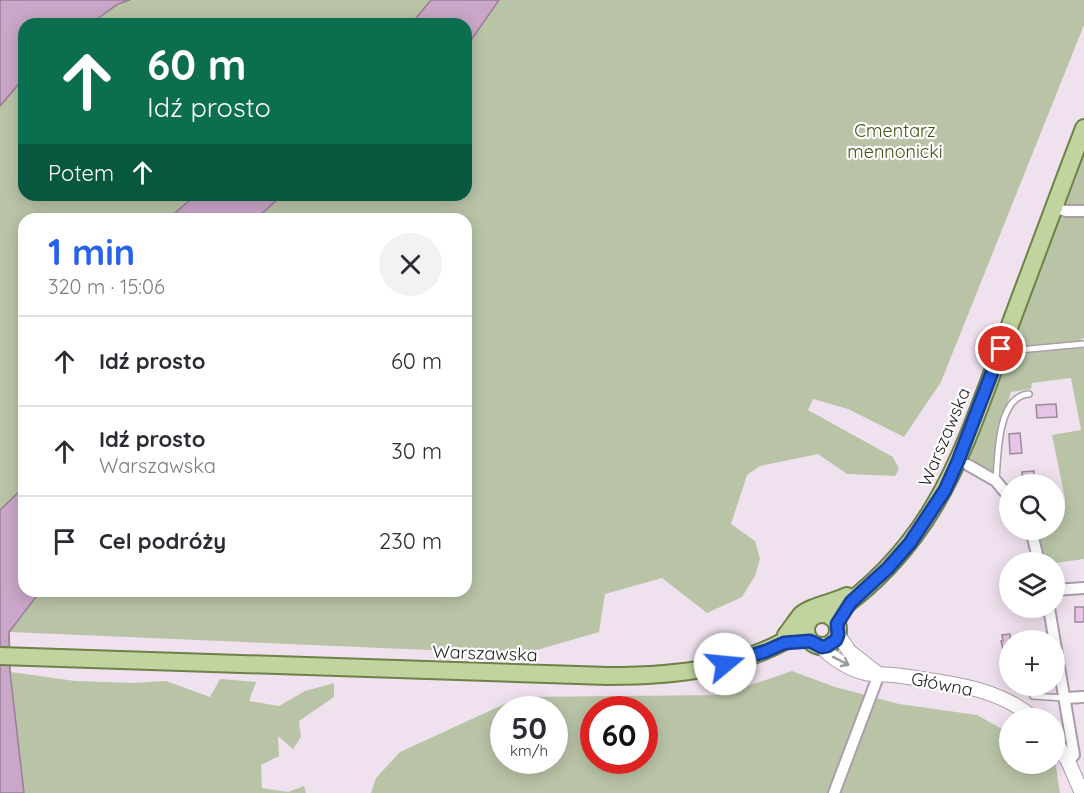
<!DOCTYPE html>
<html lang="pl">
<head>
<meta charset="utf-8">
<style>
  :root { --surface:#fff; --page:#f2f2f3; --text:#2b2b33; --muted:#7c7c81; --line:#e1e1e2; --accent:#2563eb }
  body { margin:0; font-family:Quicksand,sans-serif; background:var(--page); color:var(--text); height:100vh; display:flex; flex-direction:column; font-size:22px; white-space:nowrap }
  * { box-sizing:border-box; margin:0 }
  p { font-size:20px; color:var(--muted) }
  .icon { flex:none; width:33px; height:33px; fill:none; stroke:currentColor; stroke-width:2; stroke-linecap:round; stroke-linejoin:round }
  .map { position:relative; flex:1; overflow:hidden }
  .details { position:absolute; left:18px; top:213px; width:454px; height:384px; display:flex; flex-direction:column; background:var(--surface); border-radius:18px; box-shadow:0 3px 15px #0003 }
  .details>* { flex:none }
  .guide { position:absolute; left:18px; top:18px; width:454px; height:183px; border-radius:18px; box-shadow:0 3px 15px #0003; background:#0b6e4f; color:#fff; overflow:hidden }
  .tools { position:absolute; left:999px; top:474px; display:grid; gap:12px }
  .tools a { display:grid; place-items:center; width:66px; height:66px; border-radius:50%; background:var(--surface); box-shadow:0 3px 15px #0003; font-size:30px }
  .speed { position:absolute; left:490px; top:696px; display:flex; gap:12px; font-size:30px; font-weight:700; text-align:center }
  .speed>* { display:grid; place-content:center; width:78px; height:78px; border-radius:50%; background:var(--surface); box-shadow:0 3px 15px #0003; line-height:1 }
  .speed small { font-size:15px; font-weight:400 }
  .speed .limit { border:9px solid #d22; background:#fff; color:#111 }
  .pin { position:absolute; display:grid; place-items:center; width:51px; height:51px; color:#fff; margin:-26px; border:3px solid #fff; border-radius:50%; box-shadow:0 2px 6px #0007 }
  .me { position:absolute; width:66px; margin:-33px; rotate:73deg; stroke-linejoin:round; filter:drop-shadow(0 0 4px #0008) }
  .turn { display:flex; align-items:center; gap:21px; height:126px; padding:0 30px; font-size:27px }
  .turn .icon { width:78px; height:78px; stroke-width:2.5 }
  .turn b { display:block; font-size:42px; line-height:51px }
  .then { display:flex; align-items:center; height:57px; padding:0 30px; background:#0003; gap:12px; font-size:22px }
  .round { display:grid; place-items:center; flex:none; width:63px; height:63px; border-radius:32px; background:var(--page) }
  .summary { display:flex; align-items:center; justify-content:space-between; height:102px; padding:0 30px }
  h1 { font-size:36px; font-weight:800; line-height:45px; color:var(--accent) }
  ul { padding:0; list-style:none }
  li { display:flex; align-items:center; gap:18px; height:90px; padding:0 30px; border-top:2px solid var(--line) }
  li div { flex:1 }
  li b { display:block; font-size:22px }
  li em { font-style:normal }
  .map>svg:first-child { display:block }
  .green { fill:#b9c4a7; fill-rule:evenodd }
  .water { fill:#caa7c8; stroke:#987e96; stroke-width:1.5 }
  .building { fill:#e7c3e5; stroke:#998b98; stroke-width:1.5 }
  .lines { fill:none; stroke-linecap:round; stroke-linejoin:round }
  .lane-casing { stroke:#ab9daa; stroke-width:8 }
  .street-casing { stroke:#ab9daa; stroke-width:14 }
  .secondary-casing { stroke:#ab9daa; stroke-width:16 }
  .primary-casing { stroke:#6f8049; stroke-width:20 }
  .lane { stroke:#fff; stroke-width:5 }
  .street { stroke:#fff; stroke-width:10 }
  .secondary { stroke:#fff; stroke-width:14 }
  .primary { stroke:#c1d39e; stroke-width:16 }
  .oneway { stroke:#9c9a9c }
  .route-casing { stroke:#184099; stroke-width:15 }
  .route { stroke:#2563eb; stroke-width:10 }
  .labels { text-anchor:middle; dominant-baseline:central; stroke-width:4.5; stroke-linejoin:round; paint-order:stroke }
  .park-label { font-size:18px; fill:#3f5110; stroke:#fff }
  .street-label { font-size:18px; fill:#231e23; stroke:#fff }
</style>
</head>
<body>
<div class="map">
<svg width="1084" height="793" viewBox="0 0 1084 793">
  <rect width="100%" height="100%" fill="#f0e1ef"/>
  <g class="green">
    <path d="M0,0H1084V25L941,382L904,437L848,409L813,399L808,410L893,457L899,469L895,476L847,474L818,454L760,466L747,475L731,524L755,541L760,559L755,576L742,597L707,613L662,578L605,594L599,632L523,654L10,632L11,672L75,681L133,683L166,681L210,697L220,679L256,682L249,701L279,706L305,691L334,683V697L299,721L301,737L293,749L278,736L279,756L261,765L262,788L288,792L304,786L306,793H0ZM24,24H466V195H24ZM24,219H466V591H24Z"/>
    <polygon points="1084,151 1084,206 1064,206"/>
    <polygon points="1059,215 1084,216 1084,338 1081,339 1078,348 1084,348 1084,559 1055,563 1044,562 1037,533 1040,530 1054,530 1055,514 1065,506 1065,499 1052,435 1081,430 1071,378 1032,383 1031,389 1011,392 998,434 994,477 969,461 1008,353 1031,347 1011,348"/>
    <path d="M792,671L835,687L899,704L977,715L1009,733L1010,764H1054L1055,760L1060,793H371L376,778L400,752L520,697L721,695ZM504,710H555V760H504ZM594,710H645V760H594Z"/>
  </g>
  <g class="water">
    <polygon points="0,0 130,0 118,4 90,24 24,24 24,78 0,106"/>
    <polygon points="431,0 499,0 467,46 466,24 411,24"/>
    <polygon points="196,195 282,195 256,219 168,219"/>
    <polygon points="24,487 24,591 39,591 39,593 9,632 10,672 24,793 0,793 0,510"/>
  </g>
  <g class="building">
    <polygon points="1056,404 1057,417 1037,418 1036,405"/>
    <polygon points="1020,433 1022,453 1010,454 1009,434"/>
    <polygon points="1034,471 1034,484 1023,484 1022,472"/>
    <rect x="1075" y="607" width="9" height="15"/>
    <polygon points="1010,634 1010,657 1005,657 1001,641 1003,641 1002,635"/>
  </g>
  <g class="lines">
    <g class="lane-casing">
      <g id="lane">
        <polyline points="1002,349 1007,351 1084,344"/>
        <path d="M996,481C998,456 997,396 1029,394"/>
        <polyline points="1033,696 1064,698"/>
      </g>
    </g>
    <g class="street-casing">
      <g id="street">
        <polyline points="1054,208 1066,211 1084,211"/>
        <polyline points="968,465 996,481 1010,498"/>
        <polyline points="1031,530 1039,562"/>
        <polyline points="1054,590 1084,588"/>
        <polyline points="1049,608 1074,755 1068,761"/>
        <polyline points="1065,698 1084,697"/>
        <polyline points="834,793 879,674"/>
      </g>
    </g>
    <g class="secondary-casing">
      <g id="secondary">
        <polyline points="838,635 850,652 877,673"/>
        <path d="M822,647C831,658 851,670 865,673C877,675 890,674 902,676C947,683 998,687 1033,718"/>
        <polyline points="1054,740 1068,761 1082,793"/>
      </g>
    </g>
    <g class="primary-casing">
      <g id="primary">
        <circle cx="822" cy="630" r="16"/>
        <path d="M830,616C938,543 964,448 1007,333C1033,264 1058,196 1084,128"/>
        <path d="M786,635C791,629 796,621 801,615C809,607 835,602 847,596"/>
        <path d="M0,656L608,676C680,676 743,669 805,629"/>
      </g>
    </g>
    <use href="#lane" class="lane"/>
    <use href="#street" class="street"/>
    <use href="#secondary" class="secondary"/>
    <use href="#primary" class="primary"/>
  </g>
  <defs><path id="oneway-shaft" d="M-6 0H5M1.5-3L5.5 0L1.5 3" fill="none" stroke-width="1.6" stroke-linecap="round" stroke-linejoin="round" transform="scale(1.5)"/></defs>
  <use class="oneway" href="#oneway-shaft" transform="translate(841 661) rotate(27)"/>
  <g class="lines">
    <g class="route-casing">
      <polyline id="route" points="725,664 766,651 784,643 810,641 822,647 827,646 836,640 838,635 837,624 851,602 888,568 910,543 945,490 958,461 1001,349"/>
    </g>
    <use href="#route" class="route"/>
  </g>
  <g class="labels">
    <g class="park-label">
      <text x="895" y="130">Cmentarz<tspan x="895" dy="21">mennonicki</tspan></text>
    </g>
    <g class="street-label">
      <text transform="translate(944 437) rotate(-67)">Warszawska</text>
      <text transform="translate(485 653) rotate(2)">Warszawska</text>
      <text transform="translate(942 684) rotate(11)">Główna</text>
    </g>
  </g>
</svg>
<div class="tools">
<a><svg class="icon" aria-label="search" viewBox="0 0 24 24"><circle cx="10" cy="10" r="6"/><path d="M15 15l6 6"/></svg></a>
<a><svg class="icon" aria-label="layers" viewBox="0 0 24 24"><path d="M12 4l9 5-9 5-9-5zM3 14l9 5 9-5"/></svg></a>
<a>+</a>
<a>−</a>
</div>
<div class="speed"><div>50<small>km/h</small></div><div class="limit">60</div></div>
<div class="pin" style="left:1001px;top:349px;background:#d93025"><svg class="icon" aria-label="arrive" viewBox="0 0 24 24"><path d="M6 21V4h12l-3 4 3 4H6"/></svg></div>
<svg class="me" style="left:725px;top:664px" viewBox="-20 -20 40 40"><circle r="19" fill="#fff"/><path d="M0-13L10 11 0 6-10 11z" fill="#2563eb"/></svg>
<div class="guide">
<div class="turn"><svg class="icon" aria-label="ahead" viewBox="0 0 24 24"><path d="M12 20V5M6 11l6-6 6 6"/></svg><div><b>60 m</b>Idź prosto</div></div>
<div class="then">Potem<svg class="icon" aria-label="ahead" viewBox="0 0 24 24"><path d="M12 20V5M6 11l6-6 6 6"/></svg></div>
</div>
<section class="details">
<div class="summary"><div><h1>1 min</h1><p>320 m · 15:06</p></div><a class="round"><svg class="icon" aria-label="close" viewBox="0 0 24 24"><path d="M6 6l12 12M18 6L6 18"/></svg></a></div>
<ul>
<li><svg class="icon" aria-label="ahead" viewBox="0 0 24 24"><path d="M12 20V5M6 11l6-6 6 6"/></svg><div><b>Idź prosto</b></div><em>60 m</em></li>
<li><svg class="icon" aria-label="ahead" viewBox="0 0 24 24"><path d="M12 20V5M6 11l6-6 6 6"/></svg><div><b>Idź prosto</b><p>Warszawska</p></div><em>30 m</em></li>
<li><svg class="icon" aria-label="arrive" viewBox="0 0 24 24"><path d="M6 21V4h12l-3 4 3 4H6"/></svg><div><b>Cel podróży</b></div><em>230 m</em></li>
</ul>
</section>
</div>
</body>
</html>
